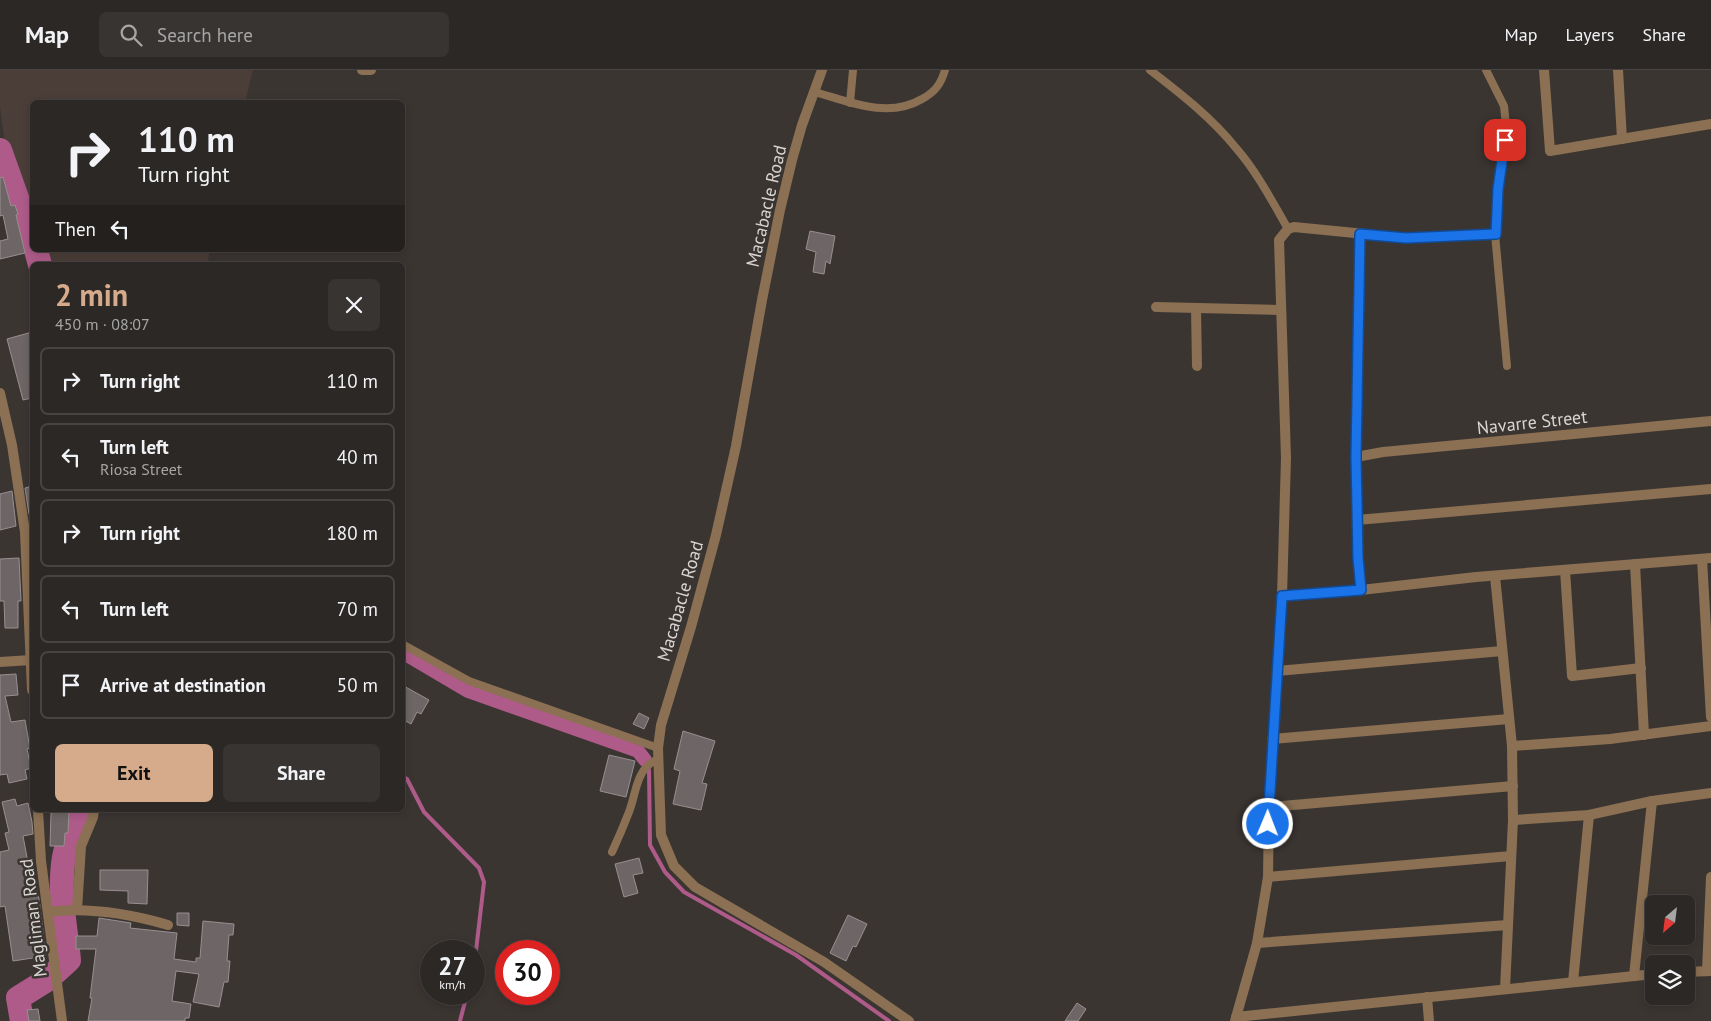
<!DOCTYPE html>
<html lang="en">
<head>
<meta charset="utf-8">
<style>
  :root { --surface:#2c2826; --page:#383432; --text:#f1f3f6; --muted:#a6a6a7; --line:#484443; --accent:#d6ab8b }
  body { margin:0; font-family:"PT Sans",sans-serif; background:var(--page); color:var(--text); height:100vh; display:flex; flex-direction:column; font-size:19px; white-space:nowrap }
  * { box-sizing:border-box; margin:0 }
  p { font-size:16px; color:var(--muted) }
  .icon { flex:none; width:28px; height:28px; fill:none; stroke:currentColor; stroke-width:2; stroke-linecap:round; stroke-linejoin:round }
  .map { position:relative; flex:1; overflow:hidden }
  .details { position:absolute; left:30px; top:192px; width:375px; height:550px; display:flex; flex-direction:column; background:var(--surface); border-radius:8px; box-shadow:0 2px 8px #0003,0 0 0 1px var(--line) }
  .details>* { flex:none }
  .top-card { position:absolute; left:30px; top:30px; width:375px; height:152px; border-radius:8px; box-shadow:0 2px 8px #0003,0 0 0 1px var(--line); background:#2c2826; color:var(--text); overflow:hidden }
  .needle { width:32px; rotate:208deg }
  .buttons { position:absolute; left:1645px; top:825px; display:grid; gap:10px }
  .buttons a { display:grid; place-items:center; width:50px; height:50px; border-radius:8px; background:var(--surface); box-shadow:0 2px 8px #0003,0 0 0 1px var(--line); font-size:25px }
  .speed { position:absolute; left:420px; top:870px; display:flex; gap:10px; font-size:25px; font-weight:700; text-align:center }
  .speed>* { display:grid; place-content:center; width:65px; height:65px; border-radius:50%; background:var(--surface); box-shadow:0 2px 8px #0003,0 0 0 1px var(--line); line-height:1 }
  .speed small { font-size:12px; font-weight:400 }
  .speed .limit { border:8px solid #d22; background:#fff; color:#111 }
  .pin { position:absolute; display:grid; place-items:center; width:42px; height:42px; color:#fff; margin:-21px; border-radius:10px; box-shadow:0 2px 8px #0006 }
  .me { position:absolute; width:55px; margin:-28px; rotate:1deg; stroke-linejoin:round; filter:drop-shadow(0 0 4px #0008) }
  .turn { display:flex; align-items:center; gap:18px; height:105px; padding:0 25px; font-size:22px }
  .turn .icon { width:65px; height:65px; stroke-width:2.5 }
  .turn b { display:block; font-size:35px; line-height:42px }
  .then { display:flex; align-items:center; height:48px; padding:0 25px; background:#0003; gap:10px; font-size:19px }
  .round { display:grid; place-items:center; flex:none; width:52px; height:52px; border-radius:8px; background:var(--page) }
  .headline { display:flex; align-items:center; justify-content:space-between; height:85px; padding:0 25px }
  h1 { font-size:30px; font-weight:800; line-height:38px; color:var(--accent) }
  .cta { display:flex; gap:10px; margin-top:auto; padding:10px 25px }
  .cta a { flex:1; height:58px; border-radius:8px; background:var(--accent); color:#111; font-size:20px; font-weight:800; line-height:58px; text-align:center }
  .cta a+a { background:var(--page); color:var(--text) }
  ul { padding:0; list-style:none }
  li { display:flex; align-items:center; gap:15px; height:68px; margin:0 10px 8px; padding:0 15px; border:2px solid var(--line); border-radius:8px }
  li div { flex:1 }
  li b { display:block; font-size:19px }
  li em { font-style:normal }
  header { display:flex; align-items:center; gap:30px; box-sizing:border-box; height:70px; padding:0 25px; background:var(--surface); border-bottom:1px solid var(--line) }
  header strong { font-size:24px }
  nav { display:flex; gap:28px; margin-inline-start:auto; font-size:18px }
  .search { width:350px; height:45px; background:var(--page); display:flex; align-items:center; gap:12px; box-sizing:border-box; padding:0 18px; border-radius:8px; color:var(--muted); font-size:19px }
  .map>svg:first-child { display:block }
  .built { fill:#4b3e39 }
  .lines { fill:none; stroke-linecap:round; stroke-linejoin:round }
  .stream { stroke:#ae5b89; stroke-width:4 }
  .canal { stroke:#ae5b89; stroke-width:14 }
  .river { stroke:#ae5b89; stroke-width:24 }
  .building { fill:#6e6666; stroke:#988f90 }
  .service { stroke:#8b7053; stroke-width:8 }
  .minor { stroke:#8b7053; stroke-width:10 }
  .tertiary { stroke:#8b7053; stroke-width:10 }
  .route-casing { stroke:#114b97; stroke-width:12 }
  .route { stroke:#1a73e8; stroke-width:9 }
  .labels { text-anchor:middle; dominant-baseline:central; stroke-width:5; stroke-linejoin:round; paint-order:stroke }
  .street-label { font-size:18px; fill:#d9d5d3; stroke:#3b3532 }
</style>
</head>
<body>
<header>
<strong>Map</strong>
<div class="search"><svg class="icon" aria-label="search" viewBox="0 0 24 24"><circle cx="10" cy="10" r="6"/><path d="M15 15l6 6"/></svg>Search here</div>
<nav><a>Map</a><a>Layers</a><a>Share</a></nav>
</header>
<div class="map">
<svg width="1711" height="951" viewBox="0 0 1711 951">
  <rect width="100%" height="100%" fill="#3b3532"/>
  <g class="built">
    <polygon points="0,0 253,0 245,32 32,32 32,156 6,81 0,37"/>
    <polygon points="41,180 210,180 207,195 46,195"/>
  </g>
  <g class="lines">
    <g class="stream">
      <polyline points="425,595 468,621"/>
      <polyline points="645,690 649,700 650,775 665,802 684,822 796,885 889,951"/>
      <polyline points="402,706 407,709 424,742 479,798 484,812 474,898"/>
      <polyline points="460,951 467,924"/>
    </g>
    <polyline class="canal" points="402,582 468,621 638,681 645,690"/>
    <g class="river">
      <polyline points="0,80 32,170"/>
      <polyline points="36,180 40,195"/>
      <path d="M22,951L18,928L47,910L69,890C66,859 59,826 63,794C65,775 74,757 82,740"/>
    </g>
  </g>
  <g class="building">
    <polygon points="3,107 11,136 15,135 18,144 16,145 25,183 0,189 0,171 8,169 3,145 0,146 0,108"/>
    <polygon points="810,161 835,166 830,194 826,191 824,204 813,202 816,182 806,179"/>
    <polygon points="32,262 32,328 23,330 7,269"/>
    <polygon points="32,416 32,444 29,444 25,418"/>
    <polygon points="12,421 16,456 0,460 0,424"/>
    <polygon points="19,488 21,531 18,531 18,558 5,558 4,531 0,531 0,489"/>
    <polygon points="16,604 18,625 5,626 11,652 25,650 30,678 27,679 31,698 25,700 27,709 9,713 7,704 0,705 0,605"/>
    <polygon points="402,615 429,630 421,644 417,642 411,654 402,649"/>
    <polygon points="639,643 649,648 644,659 633,654"/>
    <polygon points="683,661 715,671 702,713 707,714 701,740 673,734 680,701 674,699"/>
    <polygon points="609,685 635,691 626,727 600,721"/>
    <polygon points="15,729 17,736 28,733 32,752 33,764 23,766 32,814 35,814 39,829 46,886 13,891 5,836 0,837 0,782 9,780 5,763 9,762 2,732"/>
    <polygon points="53,740 69,740 68,763 65,763 64,776 50,776 51,743 53,743"/>
    <polygon points="639,788 643,803 633,805 638,823 624,827 615,794"/>
    <polygon points="100,800 148,800 147,834 128,833 128,821 100,820"/>
    <polygon points="177,843 189,843 189,856 177,855"/>
    <polygon points="848,845 867,854 856,877 853,876 846,891 830,883"/>
    <polygon points="99,848 131,853 130,858 177,863 174,889 196,892 196,888 200,888 203,851 234,854 233,865 229,865 227,891 230,891 228,912 224,912 219,937 193,932 199,904 176,901 172,931 191,934 189,948 185,948 185,951 88,951 92,928 90,928 96,879 76,879 76,866 97,866"/>
    <polygon points="1077,933 1086,939 1078,951 1065,951"/>
    <polygon points="38,939 40,951 29,951 27,940"/>
  </g>
  <g class="lines">
    <g class="service">
      <path d="M1150,0C1180,23 1212,48 1236,78C1257,102 1272,131 1288,159"/>
      <polyline points="1486,0 1504,36 1506,56 1498,119 1495,164 1507,296"/>
      <path d="M815,22C850,32 888,49 922,29C935,22 941,14 945,0"/>
      <polyline points="850,33 853,0"/>
      <polyline points="402,574 469,611 658,678"/>
      <path d="M612,782C618,769 624,755 629,742C636,724 636,701 654,691H658"/>
    </g>
    <g class="minor">
      <polyline points="362,0 371,0"/>
      <polyline points="822,0 802,55 792,90 780,140 762,230 736,376 716,465 691,557 661,655 658,678 661,765 674,796 695,817 824,892 909,951"/>
      <polyline points="1544,0 1550,81 1711,54"/>
      <polyline points="1618,0 1622,69"/>
      <polyline points="1360,164 1356,387 1358,488 1361,520"/>
      <polyline points="1156,237 1281,240"/>
      <polyline points="1196,238 1197,296"/>
      <polyline points="1356,387 1383,382 1711,351"/>
      <polyline points="1357,450 1711,419"/>
      <polyline points="1702,489 1711,647"/>
      <polyline points="1635,494 1644,665"/>
      <polyline points="1565,500 1572,606 1641,598"/>
      <polyline points="1495,506 1512,676 1513,750 1505,919"/>
      <polyline points="1282,526 1361,520 1476,507 1711,488"/>
      <polyline points="0,592 31,590"/>
      <polyline points="1277,601 1502,581"/>
      <polyline points="1272,669 1509,649"/>
      <polyline points="1512,676 1610,669 1711,656"/>
      <polyline points="1269,737 1513,716"/>
      <polyline points="1513,750 1589,745 1652,731 1711,723"/>
      <polyline points="1268,807 1511,786"/>
      <polyline points="77,840 81,776 93,747 94,740"/>
      <path d="M48,842C88,837 130,844 168,855"/>
      <polyline points="1257,873 1508,855"/>
      <polyline points="1707,901 1711,807"/>
      <polyline points="1686,902 1711,901"/>
      <polyline points="1634,906 1652,731"/>
      <polyline points="1573,912 1589,745"/>
      <polyline points="1427,927 1429,951"/>
      <polyline points="1236,947 1654,904"/>
      <polyline points="1235,951 1257,873 1268,807 1269,737 1282,526 1286,388 1279,170 1288,159 1294,157 1406,168 1495,164"/>
    </g>
    <g class="tertiary">
      <polyline points="0,323 12,375 25,462 32,620"/>
      <polyline points="38,740 41,791 62,951"/>
    </g>
  </g>
  <g class="lines">
    <g class="route-casing">
      <polyline id="route" points="1268,754 1282,526 1361,520 1358,488 1356,387 1360,164 1406,168 1496,164 1498,119 1505,70"/>
    </g>
    <use href="#route" class="route"/>
  </g>
  <g class="labels">
    <g class="street-label">
      <text transform="translate(766 136) rotate(-77)">Macabacle Road</text>
      <text transform="translate(1532 352) rotate(-6)">Navarre Street</text>
      <text transform="translate(680 531) rotate(-74)">Macabacle Road</text>
      <text transform="translate(33 848) rotate(-97)">Magliman Road</text>
    </g>
  </g>
</svg>
<div class="buttons">
<a><svg class="needle" viewBox="-14 -14 28 28"><path d="M0-13l5 13h-10z" fill="#e53935"/><path d="M0 13l5-13h-10z" fill="#a6a6a7"/></svg></a>
<a><svg class="icon" aria-label="layers" viewBox="0 0 24 24"><path d="M12 4l9 5-9 5-9-5zM3 14l9 5 9-5"/></svg></a>
</div>
<div class="speed"><div>27<small>km/h</small></div><div class="limit">30</div></div>
<div class="pin" style="left:1505px;top:70px;background:#d93025"><svg class="icon" aria-label="arrive" viewBox="0 0 24 24"><path d="M6 21V4h12l-3 4 3 4H6"/></svg></div>
<svg class="me" style="left:1268px;top:754px" viewBox="-20 -20 40 40"><circle r="17" fill="#1a73e8" stroke="#fff" stroke-width="3"/><path d="M0-11L8 9 0 5-8 9z" fill="#fff"/></svg>
<div class="top-card">
<div class="turn"><svg class="icon" aria-label="right" viewBox="0 0 24 24"><path d="M7 20v-9h11M14 6l5 5-5 5"/></svg><div><b>110 m</b>Turn right</div></div>
<div class="then">Then<svg class="icon" aria-label="left" viewBox="0 0 24 24"><path d="M17 20v-9H6M10 6l-5 5 5 5"/></svg></div>
</div>
<section class="details">
<div class="headline"><div><h1>2 min</h1><p>450 m · 08:07</p></div><a class="round"><svg class="icon" aria-label="close" viewBox="0 0 24 24"><path d="M6 6l12 12M18 6L6 18"/></svg></a></div>
<ul>
<li><svg class="icon" aria-label="right" viewBox="0 0 24 24"><path d="M7 20v-9h11M14 6l5 5-5 5"/></svg><div><b>Turn right</b></div><em>110 m</em></li>
<li><svg class="icon" aria-label="left" viewBox="0 0 24 24"><path d="M17 20v-9H6M10 6l-5 5 5 5"/></svg><div><b>Turn left</b><p>Riosa Street</p></div><em>40 m</em></li>
<li><svg class="icon" aria-label="right" viewBox="0 0 24 24"><path d="M7 20v-9h11M14 6l5 5-5 5"/></svg><div><b>Turn right</b></div><em>180 m</em></li>
<li><svg class="icon" aria-label="left" viewBox="0 0 24 24"><path d="M17 20v-9H6M10 6l-5 5 5 5"/></svg><div><b>Turn left</b></div><em>70 m</em></li>
<li><svg class="icon" aria-label="arrive" viewBox="0 0 24 24"><path d="M6 21V4h12l-3 4 3 4H6"/></svg><div><b>Arrive at destination</b></div><em>50 m</em></li>
</ul>
<div class="cta"><a>Exit</a><a>Share</a></div>
</section>
</div>
</body>
</html>
